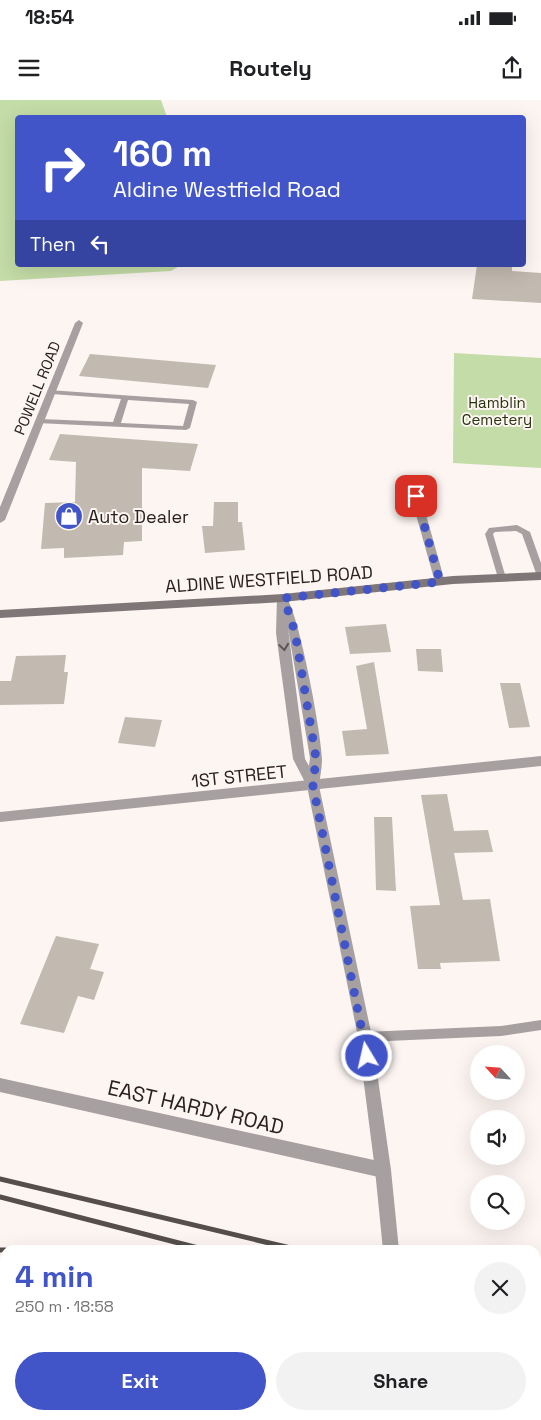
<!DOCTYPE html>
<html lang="en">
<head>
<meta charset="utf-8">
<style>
  :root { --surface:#fff; --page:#f2f2f2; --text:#202124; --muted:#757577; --accent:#4255c8 }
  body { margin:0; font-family:"Space Grotesk",sans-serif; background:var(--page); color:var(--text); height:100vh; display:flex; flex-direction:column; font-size:19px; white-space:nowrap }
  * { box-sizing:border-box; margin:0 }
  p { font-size:16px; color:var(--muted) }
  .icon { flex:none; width:28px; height:28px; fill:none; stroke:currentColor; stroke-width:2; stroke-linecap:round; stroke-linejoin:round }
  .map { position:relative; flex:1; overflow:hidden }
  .details { position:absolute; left:0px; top:1145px; width:541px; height:175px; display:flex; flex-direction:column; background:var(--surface); border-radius:15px 15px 0 0; box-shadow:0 5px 20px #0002 }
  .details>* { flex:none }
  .top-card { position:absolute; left:15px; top:15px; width:511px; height:152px; border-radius:5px; box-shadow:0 5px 20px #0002; background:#4255c8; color:#fff; overflow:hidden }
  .needle { width:32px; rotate:296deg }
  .tools { position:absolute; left:470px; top:945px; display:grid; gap:10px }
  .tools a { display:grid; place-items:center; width:55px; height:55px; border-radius:50%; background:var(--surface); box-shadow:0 5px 20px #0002; font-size:25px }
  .pin { position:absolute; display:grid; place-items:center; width:42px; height:42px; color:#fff; margin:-21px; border-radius:10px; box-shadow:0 2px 8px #0006 }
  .me { position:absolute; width:55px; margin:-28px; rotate:351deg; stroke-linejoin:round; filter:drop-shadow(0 0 4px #0008) }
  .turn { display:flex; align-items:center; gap:18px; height:105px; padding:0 15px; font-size:22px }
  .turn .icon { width:65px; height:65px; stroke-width:2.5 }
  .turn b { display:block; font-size:35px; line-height:42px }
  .then { display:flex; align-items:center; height:48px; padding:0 15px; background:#0003; gap:10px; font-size:19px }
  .round { display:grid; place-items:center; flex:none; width:52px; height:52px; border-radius:26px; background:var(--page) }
  .headline { display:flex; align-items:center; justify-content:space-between; height:85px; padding:0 15px }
  h1 { font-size:30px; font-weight:700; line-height:38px; color:var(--accent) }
  .action { display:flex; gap:10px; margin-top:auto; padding:10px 15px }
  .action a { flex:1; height:58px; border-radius:30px; background:var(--accent); color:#fff; font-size:20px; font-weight:700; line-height:58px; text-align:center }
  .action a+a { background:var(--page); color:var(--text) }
  .status { display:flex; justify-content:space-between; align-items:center; height:35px; padding:0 25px; background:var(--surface); direction:ltr }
  .status svg { height:14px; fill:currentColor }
  header { display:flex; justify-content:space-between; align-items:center; height:65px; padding:0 15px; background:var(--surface); font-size:22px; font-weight:700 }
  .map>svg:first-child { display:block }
  .green { fill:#c4dca7 }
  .building { fill:#c2b9b0 }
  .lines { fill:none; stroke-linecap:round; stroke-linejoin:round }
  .service { fill:#a6a0a1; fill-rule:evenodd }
  .minor { fill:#a6a0a1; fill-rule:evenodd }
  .tertiary { fill:#a6a0a1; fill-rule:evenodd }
  .secondary { fill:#7f7677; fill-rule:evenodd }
  .rail { stroke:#544e4c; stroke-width:5 }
  .oneway { stroke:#5a5454 }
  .route { stroke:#4255c8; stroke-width:9; stroke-dasharray:0 16.2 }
  .labels { text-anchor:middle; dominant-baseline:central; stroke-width:4; stroke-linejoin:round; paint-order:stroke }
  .far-street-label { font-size:15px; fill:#272220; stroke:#fdf5f2 }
  .far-park-label { font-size:15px; fill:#25330f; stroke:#fdf5f2 }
  .poi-label { font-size:18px; fill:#272220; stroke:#fdf5f2; text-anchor:start }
  .street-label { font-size:18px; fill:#272220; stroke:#fdf5f2 }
  .near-street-label { font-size:21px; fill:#272220; stroke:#fdf5f2 }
</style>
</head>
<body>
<div class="status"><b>18:54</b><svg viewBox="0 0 49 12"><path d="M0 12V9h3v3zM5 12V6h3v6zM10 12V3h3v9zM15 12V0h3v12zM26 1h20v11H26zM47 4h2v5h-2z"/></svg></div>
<header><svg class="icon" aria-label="menu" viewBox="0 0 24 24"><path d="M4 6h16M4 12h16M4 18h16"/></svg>Routely<svg class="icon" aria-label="share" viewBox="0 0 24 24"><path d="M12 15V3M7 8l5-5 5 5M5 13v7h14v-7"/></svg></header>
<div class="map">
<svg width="541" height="1320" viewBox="0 0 541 1320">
  <rect width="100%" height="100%" fill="#fdf5f2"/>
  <g class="green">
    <polygon points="0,0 161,0 167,17 18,18 18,165 181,165 171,171 0,181"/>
    <polygon points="454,253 541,258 541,368 453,363"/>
  </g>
  <g class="building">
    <polygon points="477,165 512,165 512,171 541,173 541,203 472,199"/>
    <polygon points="90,254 216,265 208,288 79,276"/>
    <polygon points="60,334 198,344 190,371 142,368 142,441 124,442 123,455 64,458 64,448 41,449 45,403 75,402 76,362 49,360"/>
    <polygon points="214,402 238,402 238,422 242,422 245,450 205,453 202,426 213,426"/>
    <polygon points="386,524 391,552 350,554 345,527"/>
    <polygon points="416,549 441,549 443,572 418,571"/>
    <polygon points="66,555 64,572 68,572 64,604 0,605 0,581 11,581 16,556"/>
    <polygon points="374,562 389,654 346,656 342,631 367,629 356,566"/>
    <polygon points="500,583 520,583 530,627 509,628"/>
    <polygon points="125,617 162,620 155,647 118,643"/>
    <polygon points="447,694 454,731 488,730 493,752 454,753 463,800 490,799 500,861 440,863 441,869 418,869 410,806 440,805 421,695"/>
    <polygon points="374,717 392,717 396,791 376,790"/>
    <polygon points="56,836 99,844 90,869 104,872 94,900 78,896 64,933 20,924"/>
  </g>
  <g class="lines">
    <g class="service">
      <path d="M48,290L193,300L197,302L190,328L186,330L37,323V319H40L113,322L121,299L51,294L47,292ZM128,300L189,304L183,326L121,323Z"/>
      <polygon points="517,425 530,432 541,463 541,479 537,476 522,434 516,431 495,432 493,434 506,478 502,481 498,478 485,434 489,428"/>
      <polygon points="541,920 541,930 501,936 365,942 361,941 359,937 361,933 365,932 501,926"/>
    </g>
    <g class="minor">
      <polygon points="79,220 83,223 5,420 0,423 0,407 75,223"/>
      <polygon points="416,394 421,397 445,482 444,485 436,485 435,482 411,397"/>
      <polygon points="541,656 541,666 0,722 0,712"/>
      <polygon points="0,978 383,1062 389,1065 391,1070 389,1075 383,1078 0,992"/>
      <polygon points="366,1315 384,1315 383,1320 365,1320"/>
    </g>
    <path class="tertiary" d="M283,494C297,498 322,638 322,659C322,668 320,677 319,686L372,937L391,1070L399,1150H383L375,1070L358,937L307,686L293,659L276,533L277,498ZM288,528L310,658L309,666L305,659Z"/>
    <g class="secondary">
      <polygon points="541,472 541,480 453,484 283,502 0,518 0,510 283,494 453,476"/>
      <polygon points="0,1232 5,1233 5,1251 0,1250"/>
      <polygon points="467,1315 501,1315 503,1320 469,1320"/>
    </g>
    <g class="rail">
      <polyline points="0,1079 299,1150"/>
      <polyline points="0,1097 206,1150"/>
      <polyline points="0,1150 5,1150"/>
      <polyline points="536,1206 541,1208"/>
      <polyline points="536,1231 541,1232"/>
    </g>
  </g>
  <defs><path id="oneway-chevron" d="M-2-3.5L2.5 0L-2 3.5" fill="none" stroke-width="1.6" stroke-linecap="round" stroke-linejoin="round" transform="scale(1.25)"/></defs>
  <use class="oneway" href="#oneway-chevron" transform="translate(284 547) rotate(82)"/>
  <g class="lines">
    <polyline class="route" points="367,956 313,686 316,658 295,532 284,498 440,482 416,396"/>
  </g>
  <defs>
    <g id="shop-disc" transform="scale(1.4375)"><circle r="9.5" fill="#4255c8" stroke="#fdf5f2"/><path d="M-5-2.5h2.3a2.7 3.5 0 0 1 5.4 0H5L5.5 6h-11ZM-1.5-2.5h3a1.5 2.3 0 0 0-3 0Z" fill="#fff"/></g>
  </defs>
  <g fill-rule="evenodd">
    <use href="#shop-disc" x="69" y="416"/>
  </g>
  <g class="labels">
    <g class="far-street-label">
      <text transform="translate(37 288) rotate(-68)">POWELL ROAD</text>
    </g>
    <g class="far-park-label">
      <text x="497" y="302">Hamblin<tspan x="497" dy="17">Cemetery</tspan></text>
    </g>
    <g class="poi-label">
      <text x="88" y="416">Auto Dealer</text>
    </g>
    <g class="street-label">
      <text transform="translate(269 479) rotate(-4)">ALDINE WESTFIELD ROAD</text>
      <text transform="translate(239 676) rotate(-6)">1ST STREET</text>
    </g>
    <g class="near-street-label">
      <text transform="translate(196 1007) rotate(13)">EAST HARDY ROAD</text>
    </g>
  </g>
</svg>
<div class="tools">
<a><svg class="needle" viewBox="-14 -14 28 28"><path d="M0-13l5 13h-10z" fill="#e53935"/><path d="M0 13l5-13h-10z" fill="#757577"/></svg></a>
<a><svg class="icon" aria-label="sound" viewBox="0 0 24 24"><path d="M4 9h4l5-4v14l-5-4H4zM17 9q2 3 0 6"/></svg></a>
<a><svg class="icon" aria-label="search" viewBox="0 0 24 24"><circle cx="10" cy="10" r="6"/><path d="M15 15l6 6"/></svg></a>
</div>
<div class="pin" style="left:416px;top:396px;background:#d93025"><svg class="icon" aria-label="arrive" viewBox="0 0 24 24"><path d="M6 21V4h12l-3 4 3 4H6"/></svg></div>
<svg class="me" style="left:367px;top:956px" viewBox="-20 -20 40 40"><circle r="17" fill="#4255c8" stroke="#fff" stroke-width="3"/><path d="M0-11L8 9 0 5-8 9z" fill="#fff"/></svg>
<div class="top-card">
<div class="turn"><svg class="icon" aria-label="right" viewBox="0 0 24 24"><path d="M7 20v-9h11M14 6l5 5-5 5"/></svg><div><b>160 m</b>Aldine Westfield Road</div></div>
<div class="then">Then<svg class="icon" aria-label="left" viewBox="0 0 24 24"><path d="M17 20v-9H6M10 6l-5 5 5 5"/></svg></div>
</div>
<section class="details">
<div class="headline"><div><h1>4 min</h1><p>250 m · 18:58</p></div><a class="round"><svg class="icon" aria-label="close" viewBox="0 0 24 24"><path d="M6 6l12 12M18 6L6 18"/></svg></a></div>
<div class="action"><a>Exit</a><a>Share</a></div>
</section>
</div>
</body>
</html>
